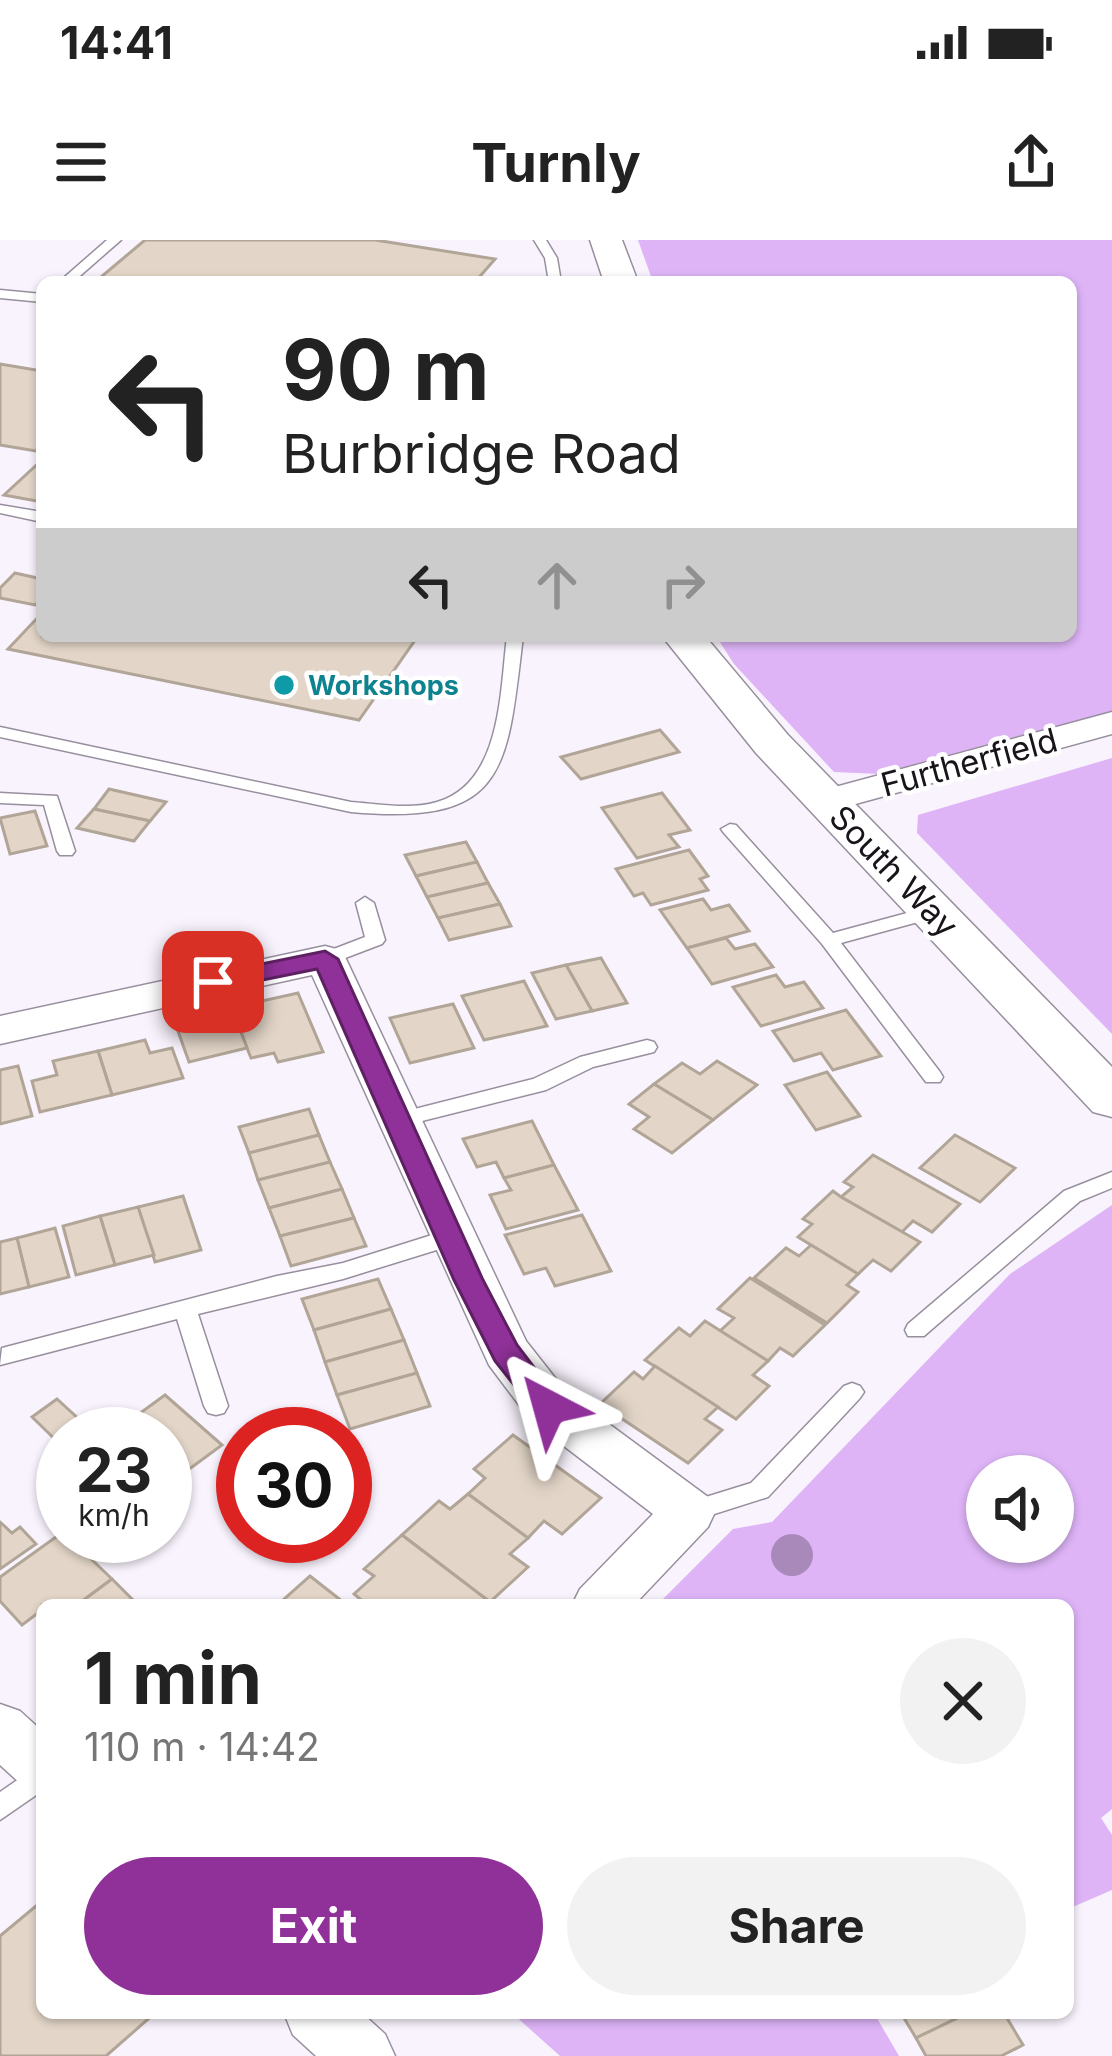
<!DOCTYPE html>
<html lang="en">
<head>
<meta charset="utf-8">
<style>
  :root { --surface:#fff; --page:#f2f2f2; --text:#222; --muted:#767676; --accent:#903199 }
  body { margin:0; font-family:Inter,sans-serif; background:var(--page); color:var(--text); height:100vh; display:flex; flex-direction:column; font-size:45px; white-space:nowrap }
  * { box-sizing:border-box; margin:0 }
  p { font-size:39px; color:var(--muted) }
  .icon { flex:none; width:66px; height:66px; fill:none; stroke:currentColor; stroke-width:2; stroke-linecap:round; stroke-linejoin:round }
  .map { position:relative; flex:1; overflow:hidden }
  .sheet { position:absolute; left:36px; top:1359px; width:1038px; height:420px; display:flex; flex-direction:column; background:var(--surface); border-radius:18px; box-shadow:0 3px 9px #0004 }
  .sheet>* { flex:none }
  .hud { position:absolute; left:36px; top:36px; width:1041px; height:366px; border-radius:18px; box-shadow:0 3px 9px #0004; background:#fff; color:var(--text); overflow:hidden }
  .buttons { position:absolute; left:966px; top:1215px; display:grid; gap:24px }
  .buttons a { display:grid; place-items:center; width:108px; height:108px; border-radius:50%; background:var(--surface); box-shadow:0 3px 9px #0004; font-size:60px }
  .speed { position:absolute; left:36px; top:1167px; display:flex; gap:24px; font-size:60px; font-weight:700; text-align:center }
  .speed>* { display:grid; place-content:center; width:156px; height:156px; border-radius:50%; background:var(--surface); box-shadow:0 3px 9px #0004; line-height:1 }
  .speed small { font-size:30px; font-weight:400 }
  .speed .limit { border:18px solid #d22; background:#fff; color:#111 }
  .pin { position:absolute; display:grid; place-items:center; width:102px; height:102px; color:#fff; margin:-51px; border-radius:24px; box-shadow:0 6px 18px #0006 }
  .me { position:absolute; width:132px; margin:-66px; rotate:321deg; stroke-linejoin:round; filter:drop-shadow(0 0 9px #0008) }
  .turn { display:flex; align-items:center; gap:42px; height:252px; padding:0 48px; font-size:54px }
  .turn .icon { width:156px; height:156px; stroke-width:2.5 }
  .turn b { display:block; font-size:84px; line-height:102px }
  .lanes { display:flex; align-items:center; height:114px; padding:0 48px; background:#0003; justify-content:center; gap:60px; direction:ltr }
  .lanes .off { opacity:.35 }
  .round { display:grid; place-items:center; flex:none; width:126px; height:126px; border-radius:63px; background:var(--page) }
  .headline { display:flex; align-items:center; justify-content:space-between; height:204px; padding:0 48px }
  h1 { font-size:72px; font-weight:700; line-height:90px }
  .cta { display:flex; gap:24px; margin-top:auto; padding:24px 48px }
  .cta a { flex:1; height:138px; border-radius:72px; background:var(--accent); color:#fff; font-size:48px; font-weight:700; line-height:138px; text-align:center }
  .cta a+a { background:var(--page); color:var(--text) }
  .status { display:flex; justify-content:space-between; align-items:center; height:84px; padding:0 60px; background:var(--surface); direction:ltr }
  .status svg { height:33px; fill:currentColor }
  header { display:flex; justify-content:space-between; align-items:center; height:156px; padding:0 48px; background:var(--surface); font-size:54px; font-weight:700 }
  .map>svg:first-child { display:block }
  .green { fill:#deb4f7; fill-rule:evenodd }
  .building { fill:#e3d6c8; stroke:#b1a597; stroke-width:3 }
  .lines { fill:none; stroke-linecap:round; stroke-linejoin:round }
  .service-casing { stroke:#988f9e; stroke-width:3 }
  .minor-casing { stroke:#988f9e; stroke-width:3 }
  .tertiary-casing { stroke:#988f9e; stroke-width:3 }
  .service { fill:#fff; fill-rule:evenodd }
  .minor { fill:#fff; fill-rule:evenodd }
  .tertiary { fill:#fff; fill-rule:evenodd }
  .tree { fill:#a989b9 }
  .route { fill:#903199; stroke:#5e2063; stroke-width:3 }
  .culture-dot { fill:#0f9aa8; stroke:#fff; stroke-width:4.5 }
  .labels { text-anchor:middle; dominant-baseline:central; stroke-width:9; stroke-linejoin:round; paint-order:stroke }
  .far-culture-label { font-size:27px; font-weight:bold; fill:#0d838f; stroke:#fff; text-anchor:start }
  .street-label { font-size:33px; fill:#18141a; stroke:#fff }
</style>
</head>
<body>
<div class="status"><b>14:41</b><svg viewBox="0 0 49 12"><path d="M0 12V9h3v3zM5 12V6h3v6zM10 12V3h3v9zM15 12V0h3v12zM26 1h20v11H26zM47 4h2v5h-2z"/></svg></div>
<header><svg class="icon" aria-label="menu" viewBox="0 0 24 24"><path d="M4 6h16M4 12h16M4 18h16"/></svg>Turnly<svg class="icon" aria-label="share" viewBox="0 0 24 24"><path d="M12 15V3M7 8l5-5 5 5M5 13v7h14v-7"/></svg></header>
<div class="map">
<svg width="1112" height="1816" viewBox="0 0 1112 1816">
  <rect width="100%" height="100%" fill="#f9f3fd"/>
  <g class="green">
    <polygon points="638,0 1112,0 1112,472 879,534 834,532 734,424 716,396 1071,396 1071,42 653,42"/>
    <polygon points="1112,518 1112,794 917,593 918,575"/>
    <path d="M1112,965V1569L1101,1578L1112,1595V1650L1068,1669V1365H657L733,1289L772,1282L1010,1034ZM1053,1236V1302H987V1236Z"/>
    <polygon points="512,1773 874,1773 899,1816 560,1816"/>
  </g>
  <g class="building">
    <polygon points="145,0 375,0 495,19 475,42 95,42"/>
    <polygon points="0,124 42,131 42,212 0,205"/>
    <polygon points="42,220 42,262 4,255"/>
    <polygon points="15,333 42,339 42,359 35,365 0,358 0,348"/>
    <polygon points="42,373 42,396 418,396 359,480 8,409"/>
    <polygon points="660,490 679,512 581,539 561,517"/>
    <polygon points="109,549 166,562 150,581 94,569"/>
    <polygon points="662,553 690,590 669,595 679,607 637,618 602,568"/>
    <polygon points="94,569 150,581 134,601 77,588"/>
    <polygon points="35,571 47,606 10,614 0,578"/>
    <polygon points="466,602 477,622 416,636 405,615"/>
    <polygon points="689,610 708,636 700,639 708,650 651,665 643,653 634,656 616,629"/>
    <polygon points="477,622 488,643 427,657 416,636"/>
    <polygon points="488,643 500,664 438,678 427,657"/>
    <polygon points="703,659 711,670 729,665 749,691 687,708 660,670"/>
    <polygon points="500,664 511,686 449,700 438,678"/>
    <polygon points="726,698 735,709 755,704 773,727 712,744 687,708"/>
    <polygon points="601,718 627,763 592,771 566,725"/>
    <polygon points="566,725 592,771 556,779 532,733"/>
    <polygon points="776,735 785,747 804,742 823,768 761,786 733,747"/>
    <polygon points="524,741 547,786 484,800 462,756"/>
    <polygon points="298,753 323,812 278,822 274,813 251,818 236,780 258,774 253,763"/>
    <polygon points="453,764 474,808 410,823 390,778"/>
    <polygon points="216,767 220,780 235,776 247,808 189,822 173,777"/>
    <polygon points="846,770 881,816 833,830 821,813 794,821 773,791"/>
    <polygon points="145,800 150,813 172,808 183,838 112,855 98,811"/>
    <polygon points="98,811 112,855 40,872 32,841 57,835 53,821"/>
    <polygon points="717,821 757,845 713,880 654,844 682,823 700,834"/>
    <polygon points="18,826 32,876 0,884 0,830"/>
    <polygon points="827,832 860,876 816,890 785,845"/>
    <polygon points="654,844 713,880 672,913 634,889 649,877 629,864"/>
    <polygon points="309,869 319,895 249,913 239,887"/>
    <polygon points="532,881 554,925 504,938 496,922 477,927 463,899"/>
    <polygon points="319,895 330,922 258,940 249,913"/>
    <polygon points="955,895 1015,928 980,962 920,928"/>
    <polygon points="873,915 960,964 932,992 913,981 902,992 841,957 853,947 844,942"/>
    <polygon points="330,922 342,949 269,968 258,940"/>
    <polygon points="554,925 578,970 506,989 490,955 511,950 504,938"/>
    <polygon points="342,949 354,978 280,996 269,968"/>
    <polygon points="833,951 841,957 920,1002 891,1031 873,1020 858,1034 798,997 812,984 803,979"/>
    <polygon points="183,956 201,1010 155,1022 138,967"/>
    <polygon points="138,967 154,1015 115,1025 100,976"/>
    <polygon points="582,975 611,1031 555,1046 546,1028 524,1034 505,995"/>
    <polygon points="100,976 115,1025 76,1035 63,986"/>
    <polygon points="354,978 366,1006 291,1026 280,996"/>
    <polygon points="55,988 69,1037 29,1047 17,998"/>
    <polygon points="17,998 29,1047 0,1054 0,1002"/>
    <polygon points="811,1005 858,1034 847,1045 858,1052 827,1083 754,1038 786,1008 799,1016"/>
    <polygon points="750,1038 825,1085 793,1116 780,1108 768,1121 720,1091 734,1078 718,1069"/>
    <polygon points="378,1039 391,1069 314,1090 302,1059"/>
    <polygon points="391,1069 404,1100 325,1122 314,1090"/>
    <polygon points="705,1081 768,1121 753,1135 769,1146 736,1179 645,1120 679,1088 690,1096"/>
    <polygon points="404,1100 417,1133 337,1155 325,1122"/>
    <polygon points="655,1126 718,1167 705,1179 722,1190 688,1223 600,1164 634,1132 643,1139"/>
    <polygon points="417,1133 430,1166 350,1189 337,1155"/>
    <polygon points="165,1155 222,1205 188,1230 165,1209 165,1194 149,1194 132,1179"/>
    <polygon points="57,1159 92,1191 63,1194 63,1207 32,1177"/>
    <polygon points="513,1195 601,1258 562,1294 544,1281 528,1298 468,1254 485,1238 474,1229"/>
    <polygon points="165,1209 188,1230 165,1247"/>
    <polygon points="468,1254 528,1298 510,1314 528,1327 490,1362 402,1295 439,1261 450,1269"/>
    <polygon points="0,1282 12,1293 20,1287 36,1304 0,1329"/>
    <polygon points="63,1292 112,1339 77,1365 42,1365 42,1370 22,1385 0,1361 0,1337"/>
    <polygon points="402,1295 490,1362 367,1365 354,1354 374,1336 364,1329"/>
    <polygon points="310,1336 347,1365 287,1365 282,1361"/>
    <polygon points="112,1339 138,1365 77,1365"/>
    <polygon points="42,1661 42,1773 155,1773 106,1816 0,1816 0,1696"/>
    <polygon points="901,1773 968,1773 916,1798"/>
    <polygon points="968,1773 1004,1773 1023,1805 1001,1816 926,1816 916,1798"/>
  </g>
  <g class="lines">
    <g class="service-casing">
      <g id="service">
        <polygon points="107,0 121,0 73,42 59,42"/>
        <polygon points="534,0 546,0 557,18 561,42 549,42 545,18"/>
        <polygon points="0,50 42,54 42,62 0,58"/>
        <polygon points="0,265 42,272 42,282 0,273"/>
        <path d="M507,396H523C507,531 507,586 351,572L0,497V487L351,562C379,564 410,570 437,562C502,543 500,451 507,396Z"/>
        <polygon points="0,553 57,556 75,611 72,615 60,615 57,611 44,565 0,563"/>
        <polygon points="730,584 736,585 833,693 933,666 940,668 942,672 940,676 841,703 940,832 943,837 940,842 926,842 822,704 724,593 721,589"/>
        <polygon points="365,657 374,663 385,700 382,704 332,723 318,723 315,719 318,715 365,697 356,663"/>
        <polygon points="647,800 654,802 657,807 654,812 593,827 546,850 398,887 388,880 391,875 533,839 580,817"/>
        <polygon points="1112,932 1112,948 1080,961 924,1096 908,1096 905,1090 908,1084 1064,951"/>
        <polygon points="451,989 459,991 462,997 459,1003 343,1039 198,1074 228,1166 224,1173 216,1175 208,1173 204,1166 177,1079 0,1125 2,1108 277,1036 343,1023"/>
        <polygon points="852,1143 860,1146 864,1152 860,1158 768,1257 689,1282 680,1279 677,1272 680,1265 751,1243 844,1146"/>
        <polygon points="42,1523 42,1551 0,1580 0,1552"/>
      </g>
    </g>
    <g class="minor-casing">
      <g id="minor">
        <polygon points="1112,472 1112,494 826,572 813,569 807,561 813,553"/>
        <polygon points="325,706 340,710 346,719 526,1101 567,1153 708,1257 715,1272 708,1287 634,1365 572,1365 580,1349 653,1274 531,1181 489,1125 312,735 0,804 0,776"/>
        <polygon points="0,1464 20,1471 42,1491 42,1553 22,1545 0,1525"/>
        <polygon points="284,1773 362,1773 385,1794 395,1816 316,1816 293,1795"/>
      </g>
    </g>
    <g class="tertiary-casing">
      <g id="tertiary">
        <polygon points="590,0 622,0 638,42 604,42"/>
        <polygon points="662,396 705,396 788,495 1112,827 1112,877 1093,872 756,513"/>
      </g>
    </g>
    <use href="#service" class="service"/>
    <use href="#minor" class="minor"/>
    <use href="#tertiary" class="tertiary"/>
  </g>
  <circle class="tree" cx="792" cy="1315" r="21"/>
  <polygon class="route" points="325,711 338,719 483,1040 517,1105 564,1167 560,1175 538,1175 495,1121 454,1040 317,729 213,750 201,742 213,734"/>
  <circle class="culture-dot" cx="284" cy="445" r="12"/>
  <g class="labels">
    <g class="far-culture-label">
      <text x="308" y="445">Workshops</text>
    </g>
    <g class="street-label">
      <text transform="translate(969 522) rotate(-15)">Furtherfield</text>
      <text transform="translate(894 631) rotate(46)">South Way</text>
    </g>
  </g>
</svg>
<div class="buttons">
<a><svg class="icon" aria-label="sound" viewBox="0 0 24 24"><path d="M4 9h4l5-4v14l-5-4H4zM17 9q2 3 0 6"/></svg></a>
</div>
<div class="speed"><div>23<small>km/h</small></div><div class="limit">30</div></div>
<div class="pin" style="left:213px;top:742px;background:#d93025"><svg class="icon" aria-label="arrive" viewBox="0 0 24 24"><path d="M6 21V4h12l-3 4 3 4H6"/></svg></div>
<svg class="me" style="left:549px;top:1167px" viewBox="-20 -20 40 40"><path d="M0-17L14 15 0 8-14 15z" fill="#903199" stroke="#fff" stroke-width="4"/></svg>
<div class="hud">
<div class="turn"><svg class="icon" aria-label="left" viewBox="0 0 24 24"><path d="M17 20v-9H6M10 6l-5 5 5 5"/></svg><div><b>90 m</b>Burbridge Road</div></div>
<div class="lanes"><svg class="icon" aria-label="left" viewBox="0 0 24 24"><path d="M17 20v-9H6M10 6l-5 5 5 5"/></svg><svg class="icon off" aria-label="ahead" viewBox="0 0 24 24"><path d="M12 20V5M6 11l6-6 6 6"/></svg><svg class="icon off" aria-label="right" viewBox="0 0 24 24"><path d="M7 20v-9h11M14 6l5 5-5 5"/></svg></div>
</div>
<section class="sheet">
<div class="headline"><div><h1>1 min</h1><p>110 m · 14:42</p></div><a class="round"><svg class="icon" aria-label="close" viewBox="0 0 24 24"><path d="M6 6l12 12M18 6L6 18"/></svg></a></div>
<div class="cta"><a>Exit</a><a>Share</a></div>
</section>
</div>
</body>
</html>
